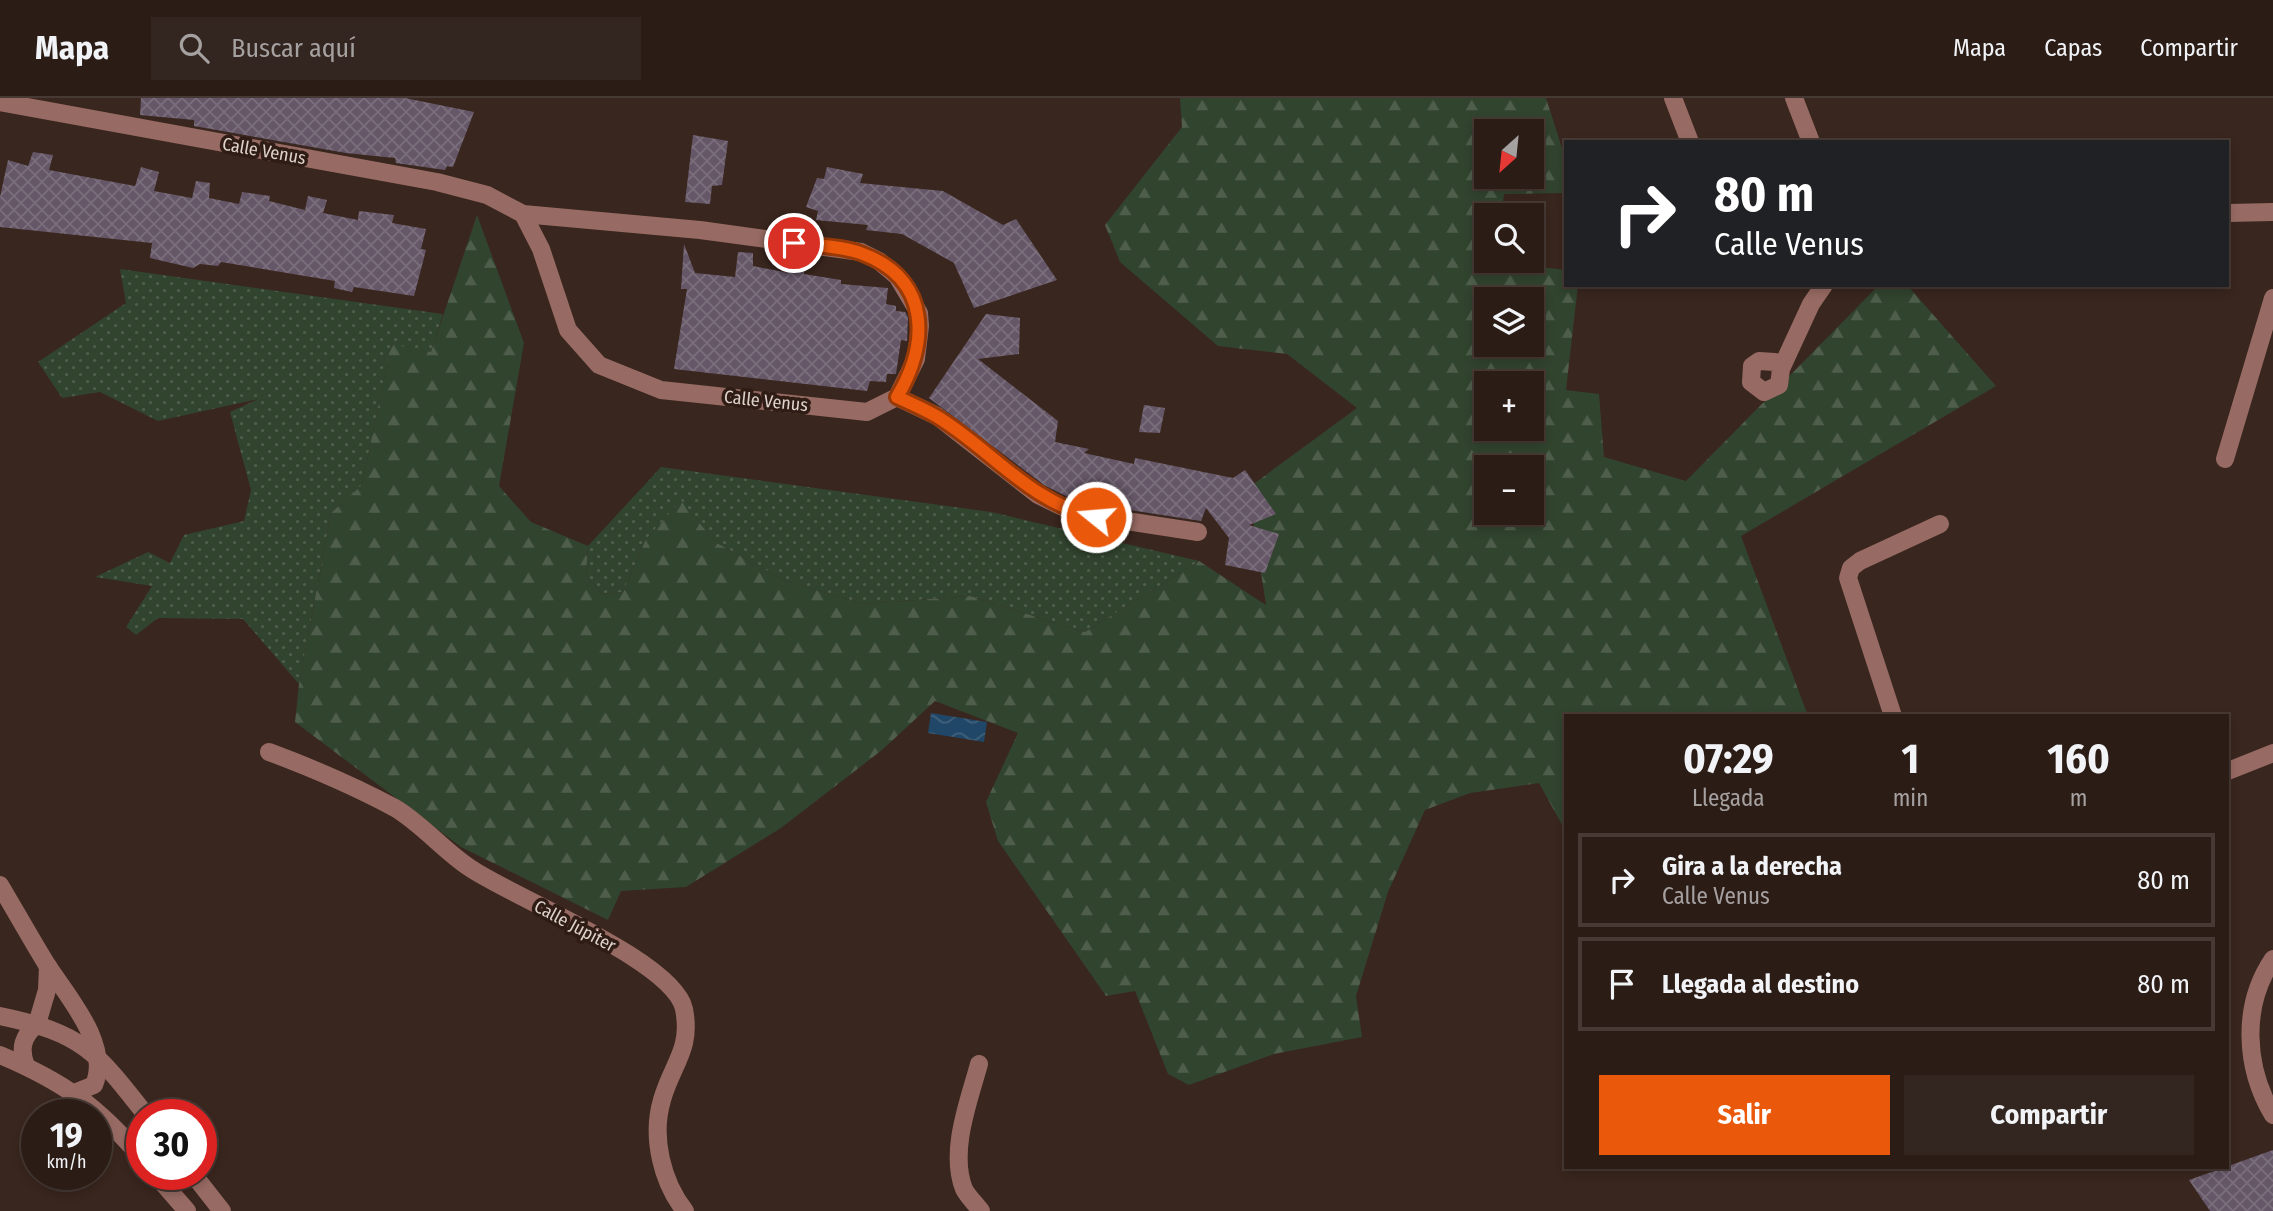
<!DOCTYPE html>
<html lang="es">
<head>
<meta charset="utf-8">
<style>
  :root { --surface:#2b1c16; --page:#33251f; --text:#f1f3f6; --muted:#a6a1a1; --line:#473a35; --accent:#ea580c }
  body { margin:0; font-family:"Fira Sans Condensed",sans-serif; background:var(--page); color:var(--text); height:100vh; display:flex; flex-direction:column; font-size:26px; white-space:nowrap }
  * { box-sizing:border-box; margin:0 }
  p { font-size:23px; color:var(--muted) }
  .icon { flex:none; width:38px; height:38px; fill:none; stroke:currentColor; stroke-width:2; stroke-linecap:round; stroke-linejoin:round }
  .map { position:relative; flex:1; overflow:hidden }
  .details { position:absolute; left:1564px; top:616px; width:665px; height:455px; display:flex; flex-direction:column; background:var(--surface); border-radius:0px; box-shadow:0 4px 10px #0003,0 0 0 2px var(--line) }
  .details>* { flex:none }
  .top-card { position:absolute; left:1564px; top:42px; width:665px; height:147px; border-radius:0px; box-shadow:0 4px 10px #0003,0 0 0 2px var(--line); background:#202124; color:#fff; overflow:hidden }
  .needle { width:46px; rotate:207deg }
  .fabs { position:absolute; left:1474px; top:21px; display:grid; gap:14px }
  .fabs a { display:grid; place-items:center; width:70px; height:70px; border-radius:0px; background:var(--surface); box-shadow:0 4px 10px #0003,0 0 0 2px var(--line); font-size:35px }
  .speed { position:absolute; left:21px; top:1001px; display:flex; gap:14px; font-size:35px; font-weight:700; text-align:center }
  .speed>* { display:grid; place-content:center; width:91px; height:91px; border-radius:50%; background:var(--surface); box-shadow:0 4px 10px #0003,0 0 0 2px var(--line); line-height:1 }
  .speed small { font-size:18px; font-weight:400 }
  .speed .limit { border:10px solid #d22; background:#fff; color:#111 }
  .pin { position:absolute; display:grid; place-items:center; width:60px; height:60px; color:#fff; margin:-30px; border:4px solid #fff; border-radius:50%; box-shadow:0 2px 7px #0007 }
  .me { position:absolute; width:77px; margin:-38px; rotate:287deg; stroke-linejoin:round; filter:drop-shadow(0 0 5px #0008) }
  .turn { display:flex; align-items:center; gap:24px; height:147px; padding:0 35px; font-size:32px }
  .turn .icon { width:91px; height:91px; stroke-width:2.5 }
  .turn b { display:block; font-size:49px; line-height:60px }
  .eta { display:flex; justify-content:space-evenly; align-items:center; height:119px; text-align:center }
  .eta b { font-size:42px; font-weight:700; line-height:49px }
  .action { display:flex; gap:14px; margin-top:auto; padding:14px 35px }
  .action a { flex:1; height:80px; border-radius:0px; background:var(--accent); color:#fff; font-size:28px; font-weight:700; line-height:80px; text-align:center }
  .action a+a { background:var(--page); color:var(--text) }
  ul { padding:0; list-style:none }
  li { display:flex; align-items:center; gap:21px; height:94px; margin:0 14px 10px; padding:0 21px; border:4px solid var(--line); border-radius:0px }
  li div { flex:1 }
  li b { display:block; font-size:26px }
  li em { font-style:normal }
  header { display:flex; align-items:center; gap:42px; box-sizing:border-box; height:98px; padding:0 35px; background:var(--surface); border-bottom:2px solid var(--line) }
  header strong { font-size:33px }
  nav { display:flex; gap:38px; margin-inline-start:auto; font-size:24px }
  .search { width:490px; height:63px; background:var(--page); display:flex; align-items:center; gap:18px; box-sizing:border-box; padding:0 24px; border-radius:0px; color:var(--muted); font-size:26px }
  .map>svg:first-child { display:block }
  .grass { fill:url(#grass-dots) }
  .forest { fill:url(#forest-firs); fill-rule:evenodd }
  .water { fill:url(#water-waves) }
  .building { fill:url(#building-cross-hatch) }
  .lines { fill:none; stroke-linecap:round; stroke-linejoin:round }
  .minor { stroke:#976b63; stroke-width:18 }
  .route-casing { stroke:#983908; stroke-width:18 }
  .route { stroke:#ea580c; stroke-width:12 }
  .labels { text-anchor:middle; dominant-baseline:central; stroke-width:7; stroke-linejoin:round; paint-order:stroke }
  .street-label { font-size:18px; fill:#ded2cc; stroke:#2e1c15 }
</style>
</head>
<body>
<header>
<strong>Mapa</strong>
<div class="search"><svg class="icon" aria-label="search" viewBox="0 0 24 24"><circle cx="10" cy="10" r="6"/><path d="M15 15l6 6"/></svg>Buscar aquí</div>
<nav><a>Mapa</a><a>Capas</a><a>Compartir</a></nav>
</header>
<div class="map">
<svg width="2273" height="1113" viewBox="0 0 2273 1113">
  <defs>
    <pattern id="grass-dots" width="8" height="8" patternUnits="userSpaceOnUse" patternTransform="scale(1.75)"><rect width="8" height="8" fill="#31442e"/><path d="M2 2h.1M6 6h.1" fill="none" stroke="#4e5e4b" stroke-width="1.8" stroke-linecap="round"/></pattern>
    <pattern id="forest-firs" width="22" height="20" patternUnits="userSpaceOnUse" patternTransform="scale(1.75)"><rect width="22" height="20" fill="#31442e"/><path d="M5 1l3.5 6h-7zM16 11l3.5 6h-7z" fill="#4e5e4b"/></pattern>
    <pattern id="water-waves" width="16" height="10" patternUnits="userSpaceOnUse" patternTransform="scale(1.75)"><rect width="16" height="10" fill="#204767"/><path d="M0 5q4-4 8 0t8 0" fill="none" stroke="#40617c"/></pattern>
    <pattern id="building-cross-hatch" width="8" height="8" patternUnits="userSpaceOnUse" patternTransform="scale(1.75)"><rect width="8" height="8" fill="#665768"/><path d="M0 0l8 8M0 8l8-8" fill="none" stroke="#7b6e7c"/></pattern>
  </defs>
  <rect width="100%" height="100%" fill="#39261e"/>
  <g class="grass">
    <polygon points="120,171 443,216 431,255 391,247 362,387 331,415 299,586 243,521 158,520 136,537 126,529 152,488 95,479 148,454 170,465 184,437 244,423 251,392 230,314 258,301 158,323 100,294 62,300 38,264 126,205"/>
    <polygon points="661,369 991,414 1199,463 1085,534 970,498 864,506 786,483 715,444 681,403 646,441 623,494 602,496 586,478 588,448"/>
  </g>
  <path class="forest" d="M1180,0H1546L1566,63V95L1504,96L1501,117H1486V163L1566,172V187H1578L1566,292L1599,296L1604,359L1686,383L1879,187H1907L1996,288L1741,438L1808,618H1566V734L1539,685L1470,695L1425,712L1388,794L1356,898L1362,939L1274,956L1189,987L1168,976L1135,893L1106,898L998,743L986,704L1018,635L935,603L882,652L781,730L686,789L621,793L608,822L461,749L295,624L299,586L331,415L362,387L391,246L431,254L477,117L524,245L499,388L531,424L588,448L586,478L602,496L623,494L646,441L681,402L715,444L786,483L864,506L970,498L1085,534L1199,463L1266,507L1248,390L1357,310L1287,256L1218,248L1120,164L1105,127L1182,29ZM1486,33H1531V79H1486ZM1486,201H1531V247H1486ZM1486,285H1531V331H1486ZM1486,369H1531V415H1486Z"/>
  <polygon class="water" points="931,615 987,624 984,644 928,635"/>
  <g class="building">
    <polygon points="141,0 405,0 474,14 453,69 447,68 445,72 396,65 395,60 346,55 194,28 194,22 140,17"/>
    <polygon points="693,37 728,43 722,87 712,88 710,106 685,104"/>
    <polygon points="33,54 53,57 49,72 135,88 141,69 159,74 154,93 192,100 196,83 210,85 209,100 239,106 242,94 270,98 269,103 305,112 308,98 327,102 323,115 358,122 359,113 394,117 392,125 426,131 421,151 426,152 414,198 354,189 352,194 334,190 335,183 221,164 218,168 200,166 193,170 150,160 152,145 0,129 0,99 8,62 28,68"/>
    <polygon points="827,69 863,76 860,85 943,93 1003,127 1016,121 1057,182 974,210 954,165 902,136 866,132 868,127 816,122 818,113 806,109 817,80 824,81"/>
    <polygon points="684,146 695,175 735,179 738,154 753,155 753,168 789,175 790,163 804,165 804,176 841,182 841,186 888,190 886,206 896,208 896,213 905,214 908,219 907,243 901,242 896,276 887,276 886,284 870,283 867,293 674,271 687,191 681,191"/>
    <polygon points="986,216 1020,220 1019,256 978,261 1058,323 1055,344 1089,351 1084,355 1134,366 1135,360 1233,380 1245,372 1276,416 1249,427 1279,436 1265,475 1225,467 1229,440 1206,410 1201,423 1078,404 1044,387 929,300"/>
    <polygon points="1144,307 1165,310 1160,335 1139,334"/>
    <polygon points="2273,1052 2273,1113 2210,1113 2189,1082"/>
  </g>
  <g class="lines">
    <g class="minor">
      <polyline points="1673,0 1690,44"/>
      <polyline points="1794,0 1811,44"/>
      <polyline points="0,4 437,84 487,97 523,116 700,132 861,154 879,163 897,178 919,215 920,228 916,261 897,299 867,314 661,292 599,267 568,232 541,151 523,116"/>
      <polyline points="2228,115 2273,114"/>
      <polyline points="1781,271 1775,264 1759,263 1752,268 1751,284 1764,294 1779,287 1781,271 1811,206 1824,187"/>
      <polyline points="897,299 937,318 1038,397 1075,415 1198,434"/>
      <polyline points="2225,361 2273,200"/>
      <polyline points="1893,618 1848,480 1851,470 1860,463 1940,426"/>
      <path d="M269,654C312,670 354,688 395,710C422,726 444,753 470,770C514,800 674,863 684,911C692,952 672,966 662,1002C651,1039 662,1084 685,1113"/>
      <polyline points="2228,673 2273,655"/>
      <path d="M0,787C16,814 31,841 47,867C68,899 111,947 94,987L74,995"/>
      <path d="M2273,861C2241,908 2245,970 2273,1017"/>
      <path d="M0,918C82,935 96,953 146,1017"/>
      <polyline points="37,926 47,892 48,868"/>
      <path d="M0,957C64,984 97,1008 142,1060"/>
      <path d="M979,966C969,1003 949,1053 964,1091C968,1099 976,1106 981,1113"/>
      <path d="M26,968C19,950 23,938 37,926"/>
      <polyline points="155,1076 187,1113"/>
      <polyline points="193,1076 222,1113"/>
    </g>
  </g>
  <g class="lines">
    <g class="route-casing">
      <path id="route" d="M794,145C816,148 843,148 863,156C931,182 929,246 897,299C910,305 924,311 936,318C991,351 1031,406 1096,419"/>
    </g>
    <use href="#route" class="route"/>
  </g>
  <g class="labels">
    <g class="street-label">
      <text transform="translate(264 53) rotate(10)">Calle Venus</text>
      <text transform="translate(766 303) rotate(6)">Calle Venus</text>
      <text transform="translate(575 828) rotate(28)">Calle Júpiter</text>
    </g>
  </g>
</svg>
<div class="fabs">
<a><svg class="needle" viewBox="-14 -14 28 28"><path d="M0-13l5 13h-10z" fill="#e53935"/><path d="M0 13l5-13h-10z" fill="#a6a1a1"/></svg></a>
<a><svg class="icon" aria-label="search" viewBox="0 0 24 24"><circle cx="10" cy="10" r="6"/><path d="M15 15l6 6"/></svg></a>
<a><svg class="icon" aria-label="layers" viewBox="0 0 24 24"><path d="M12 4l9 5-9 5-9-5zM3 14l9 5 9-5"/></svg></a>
<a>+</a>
<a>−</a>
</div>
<div class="speed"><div>19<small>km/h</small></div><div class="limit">30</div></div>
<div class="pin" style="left:794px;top:145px;background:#d93025"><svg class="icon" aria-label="arrive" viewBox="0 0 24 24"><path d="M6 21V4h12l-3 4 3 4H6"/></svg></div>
<svg class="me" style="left:1096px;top:419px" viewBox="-20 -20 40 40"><circle r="17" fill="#ea580c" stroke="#fff" stroke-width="3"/><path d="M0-11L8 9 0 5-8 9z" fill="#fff"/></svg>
<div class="top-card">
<div class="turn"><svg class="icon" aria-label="right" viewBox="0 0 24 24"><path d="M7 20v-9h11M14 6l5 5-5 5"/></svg><div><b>80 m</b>Calle Venus</div></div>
</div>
<section class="details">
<div class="eta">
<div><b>07:29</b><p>Llegada</p></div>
<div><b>1</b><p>min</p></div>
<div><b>160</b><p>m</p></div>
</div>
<ul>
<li><svg class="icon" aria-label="right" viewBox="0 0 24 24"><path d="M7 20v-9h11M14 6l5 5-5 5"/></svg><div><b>Gira a la derecha</b><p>Calle Venus</p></div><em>80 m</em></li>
<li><svg class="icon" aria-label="arrive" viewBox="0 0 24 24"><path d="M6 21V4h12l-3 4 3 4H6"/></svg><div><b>Llegada al destino</b></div><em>80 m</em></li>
</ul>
<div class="action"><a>Salir</a><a>Compartir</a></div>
</section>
</div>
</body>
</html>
